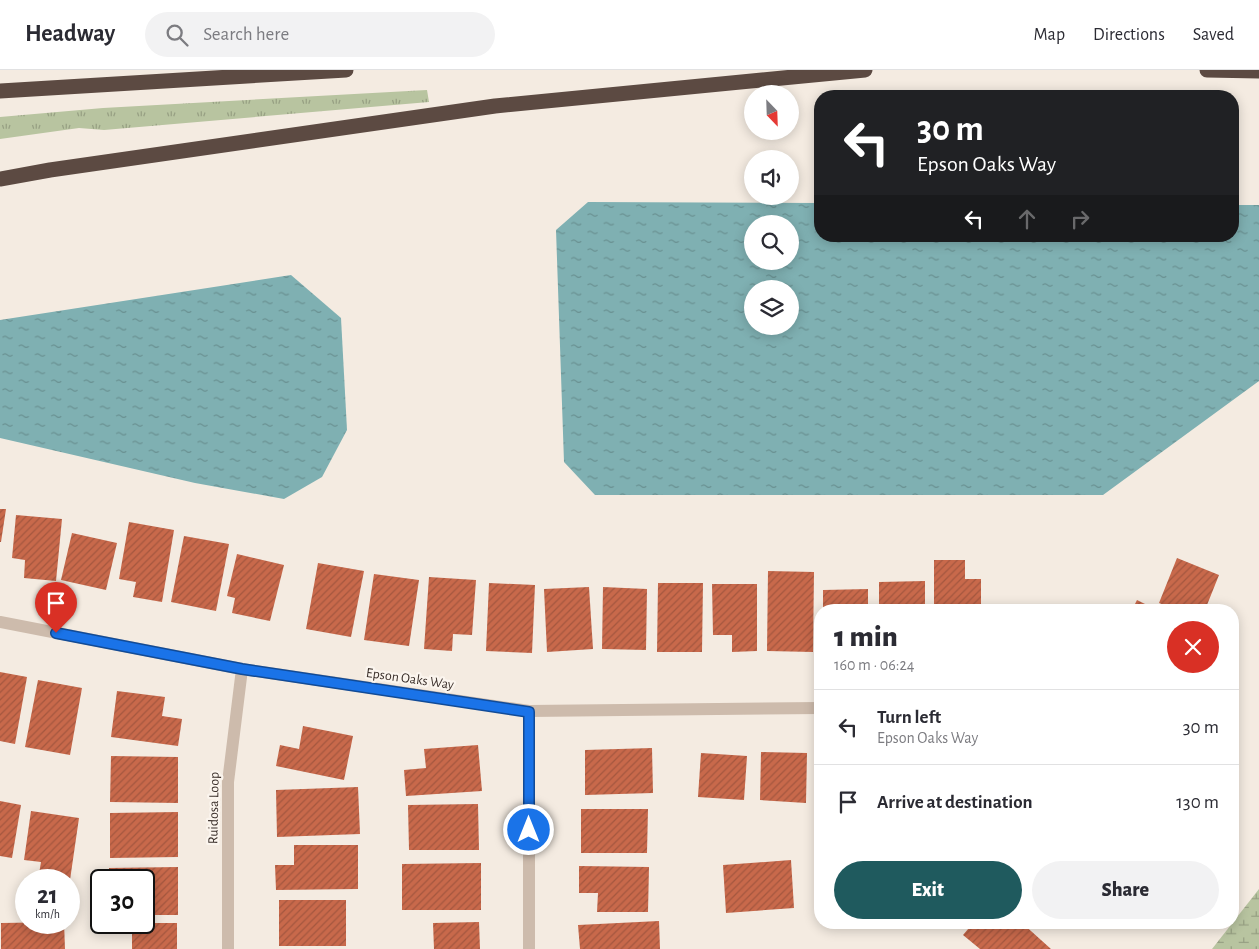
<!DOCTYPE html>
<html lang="en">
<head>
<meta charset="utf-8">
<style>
  :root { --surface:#fff; --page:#f2f2f3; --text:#2b2b33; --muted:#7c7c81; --line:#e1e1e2; --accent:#1f5a5e }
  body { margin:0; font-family:"Alegreya Sans",sans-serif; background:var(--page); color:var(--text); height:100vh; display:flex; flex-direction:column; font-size:19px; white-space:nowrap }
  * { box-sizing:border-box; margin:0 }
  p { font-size:16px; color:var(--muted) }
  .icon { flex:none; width:28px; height:28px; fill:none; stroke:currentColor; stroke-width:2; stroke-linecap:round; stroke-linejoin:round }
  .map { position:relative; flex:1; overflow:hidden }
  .panel { position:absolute; left:814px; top:534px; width:425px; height:325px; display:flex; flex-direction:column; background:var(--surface); border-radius:20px; box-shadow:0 2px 12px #0003 }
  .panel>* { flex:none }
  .banner { position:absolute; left:814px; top:20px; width:425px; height:152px; border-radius:20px; box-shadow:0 2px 12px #0003; background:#202124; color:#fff; overflow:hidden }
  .needle { width:32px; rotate:157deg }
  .buttons { position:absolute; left:744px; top:15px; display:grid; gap:10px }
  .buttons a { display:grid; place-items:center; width:55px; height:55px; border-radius:50%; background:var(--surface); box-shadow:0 2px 12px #0003; font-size:25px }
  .speed { position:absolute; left:15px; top:799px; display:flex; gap:10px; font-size:25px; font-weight:700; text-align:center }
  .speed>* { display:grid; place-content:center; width:65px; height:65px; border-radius:50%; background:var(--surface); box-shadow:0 2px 12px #0003; line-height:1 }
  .speed small { font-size:12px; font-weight:400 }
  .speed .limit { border:2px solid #111; border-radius:8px; background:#fff; color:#111 }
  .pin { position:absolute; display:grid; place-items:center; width:42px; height:42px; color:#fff; margin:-51px -21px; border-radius:50% 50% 50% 0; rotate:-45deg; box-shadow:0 0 5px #0007 }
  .pin .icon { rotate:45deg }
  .me { position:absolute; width:55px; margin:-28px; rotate:0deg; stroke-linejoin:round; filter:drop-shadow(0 0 4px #0008) }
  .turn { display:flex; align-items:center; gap:18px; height:105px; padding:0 20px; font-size:22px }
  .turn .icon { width:65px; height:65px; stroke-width:2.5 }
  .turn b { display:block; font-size:35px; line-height:42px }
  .lanes { display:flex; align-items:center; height:48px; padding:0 20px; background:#0003; justify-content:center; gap:25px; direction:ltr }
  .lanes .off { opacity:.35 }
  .round { display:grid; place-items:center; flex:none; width:52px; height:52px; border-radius:26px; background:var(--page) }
  .overview { display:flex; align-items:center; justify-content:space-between; height:85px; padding:0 20px }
  h1 { font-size:30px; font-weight:800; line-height:38px }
  .cta { display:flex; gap:10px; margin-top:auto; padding:10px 20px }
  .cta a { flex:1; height:58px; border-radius:30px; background:var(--accent); color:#fff; font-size:20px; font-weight:800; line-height:58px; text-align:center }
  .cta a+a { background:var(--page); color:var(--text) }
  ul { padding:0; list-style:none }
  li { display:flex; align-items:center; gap:15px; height:75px; padding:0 20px; border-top:1px solid var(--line) }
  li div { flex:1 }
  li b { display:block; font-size:19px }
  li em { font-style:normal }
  header { display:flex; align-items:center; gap:30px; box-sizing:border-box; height:70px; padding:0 25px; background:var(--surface); border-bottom:1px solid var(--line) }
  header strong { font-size:24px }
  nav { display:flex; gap:28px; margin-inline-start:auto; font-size:18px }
  .search { width:350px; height:45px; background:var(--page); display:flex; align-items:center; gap:12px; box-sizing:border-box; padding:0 18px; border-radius:28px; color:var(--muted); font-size:19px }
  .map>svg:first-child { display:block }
  .grass { fill:url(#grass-tufts) }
  .wetland { fill:url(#wetland-marsh) }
  .water { fill:url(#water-ripples); fill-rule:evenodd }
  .building { fill:url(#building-hatch) }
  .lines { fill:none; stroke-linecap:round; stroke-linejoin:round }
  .street { stroke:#cdbbac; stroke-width:12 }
  .highway { stroke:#5c4a42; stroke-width:15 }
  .route-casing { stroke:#114b97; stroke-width:12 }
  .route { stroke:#1a73e8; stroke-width:9 }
  .labels { text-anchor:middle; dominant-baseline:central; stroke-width:4.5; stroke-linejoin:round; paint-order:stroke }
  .street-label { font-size:14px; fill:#3b302b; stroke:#fbf5ee }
</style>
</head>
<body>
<header>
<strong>Headway</strong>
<div class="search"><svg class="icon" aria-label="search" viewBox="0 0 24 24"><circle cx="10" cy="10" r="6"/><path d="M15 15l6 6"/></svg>Search here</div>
<nav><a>Map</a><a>Directions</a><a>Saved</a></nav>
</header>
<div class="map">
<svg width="1259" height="879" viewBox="0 0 1259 879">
  <defs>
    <pattern id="grass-tufts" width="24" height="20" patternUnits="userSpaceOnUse" patternTransform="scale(1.25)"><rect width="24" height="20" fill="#b8c4a0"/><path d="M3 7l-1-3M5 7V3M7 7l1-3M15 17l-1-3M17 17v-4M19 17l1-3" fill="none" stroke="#97a083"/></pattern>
    <pattern id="wetland-marsh" width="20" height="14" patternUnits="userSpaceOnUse" patternTransform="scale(1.25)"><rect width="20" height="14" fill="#b8c4a0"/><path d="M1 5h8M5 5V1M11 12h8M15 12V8" fill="none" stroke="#97a083"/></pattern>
    <pattern id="water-ripples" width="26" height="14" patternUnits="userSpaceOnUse" patternTransform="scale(1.25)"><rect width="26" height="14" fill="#7fb0b2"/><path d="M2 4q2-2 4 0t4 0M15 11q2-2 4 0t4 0" fill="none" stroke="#699091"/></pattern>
    <pattern id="building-hatch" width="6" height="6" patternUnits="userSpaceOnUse" patternTransform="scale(1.25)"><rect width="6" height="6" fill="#c8694b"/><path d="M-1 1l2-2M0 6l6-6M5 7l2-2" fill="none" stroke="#a4573f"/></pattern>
  </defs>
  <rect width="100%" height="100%" fill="#f4ebe1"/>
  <polygon class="grass" points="427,20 429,32 104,60 79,58 0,69 0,47 103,38"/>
  <polygon class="wetland" points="1259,819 1259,879 1212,879"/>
  <g class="water">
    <path d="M588,132L820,133V166H1232L1233,135H1259V311L1103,425H595L564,392L556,160ZM752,154H790V191H752ZM752,219H790V256H752Z"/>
    <polygon points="291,205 341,248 347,360 322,407 284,429 195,413 0,368 0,250"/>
  </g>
  <g class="building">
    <polygon points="0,439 6,439 1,472 0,472"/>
    <polygon points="16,445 62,449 56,511 24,508 25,490 12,488"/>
    <polygon points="129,452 174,460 162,532 133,527 136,512 119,509"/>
    <polygon points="72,463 117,473 106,520 61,510"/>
    <polygon points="184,466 229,474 216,541 171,532"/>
    <polygon points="237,484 284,495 270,551 232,543 235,528 227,526"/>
    <polygon points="1177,488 1219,505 1205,540 1177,540 1159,533"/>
    <polygon points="934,490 965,490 965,509 981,509 981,540 934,540"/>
    <polygon points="318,493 364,501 351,567 306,559"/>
    <polygon points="768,501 814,502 813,582 767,581"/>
    <polygon points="374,504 419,510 409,576 364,570"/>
    <polygon points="429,507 476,510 472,565 453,564 452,581 424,579"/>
    <polygon points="925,511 925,540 879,540 879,512"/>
    <polygon points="489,513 535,515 532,583 486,581"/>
    <polygon points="658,513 703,513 702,582 657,582"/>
    <polygon points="712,514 757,514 757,581 732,582 732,565 713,565"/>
    <polygon points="589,517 593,579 547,582 544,519"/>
    <polygon points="603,517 647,519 646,580 602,579"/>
    <polygon points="868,519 868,540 823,540 823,520"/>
    <polygon points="1137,530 1157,540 1132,540"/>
    <polygon points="0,602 27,607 15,674 0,671"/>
    <polygon points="38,610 82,618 70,685 25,677"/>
    <polygon points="117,621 165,627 162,646 182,649 178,676 111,667"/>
    <polygon points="303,656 353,666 344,710 276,696 280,675 299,679"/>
    <polygon points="478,675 482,721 406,726 404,700 426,698 424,679"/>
    <polygon points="652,678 653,723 585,725 585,680"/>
    <polygon points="761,682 807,683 806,733 760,730"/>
    <polygon points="701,683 747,686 744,730 698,727"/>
    <polygon points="111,686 178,687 178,733 110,732"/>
    <polygon points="358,717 360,764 277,767 276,720"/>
    <polygon points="0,731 21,735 12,788 0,786"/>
    <polygon points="478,734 479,780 409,780 408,735"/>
    <polygon points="581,739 648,739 647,783 581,783"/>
    <polygon points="31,741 79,748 70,810 38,810 41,792 24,790"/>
    <polygon points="178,742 178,787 110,788 110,743"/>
    <polygon points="294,775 358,775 358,819 276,820 275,795 294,795"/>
    <polygon points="791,790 794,838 726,843 723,795"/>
    <polygon points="481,793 481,840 402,840 402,794"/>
    <polygon points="579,796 649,797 648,842 597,842 598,823 579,823"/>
    <polygon points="178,797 178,845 144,845 144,810 109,810 109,798"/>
    <rect x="279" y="830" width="67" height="46"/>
    <polygon points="659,851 660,879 580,879 578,855"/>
    <polygon points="64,852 65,879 1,879 1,853"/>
    <polygon points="479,852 480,879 434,879 433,853"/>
    <polygon points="974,852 988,852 994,858 1000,852 1021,852 1051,879 980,879 963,865"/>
    <rect x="132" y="853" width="45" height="26"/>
  </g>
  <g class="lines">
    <g class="street">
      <polyline points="0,552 242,599 529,641 820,638"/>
      <polyline points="529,641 529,879"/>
      <polyline points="228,879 228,712 242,599"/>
    </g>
    <g class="highway">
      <polyline points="1207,0 1259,1"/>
      <polyline points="0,21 346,0"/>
      <polyline points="0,109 50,100 495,36 865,0"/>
    </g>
  </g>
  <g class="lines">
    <g class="route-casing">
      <polyline id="route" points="56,563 242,599 529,642 529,760"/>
    </g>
    <use href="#route" class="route"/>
  </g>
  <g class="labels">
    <g class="street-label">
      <text transform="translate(410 609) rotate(8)">Epson Oaks Way</text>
      <text transform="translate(214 738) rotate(-89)">Ruidosa Loop</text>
    </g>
  </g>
</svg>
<div class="buttons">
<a><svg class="needle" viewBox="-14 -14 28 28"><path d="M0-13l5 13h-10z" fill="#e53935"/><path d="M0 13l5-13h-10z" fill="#7c7c81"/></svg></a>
<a><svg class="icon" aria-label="sound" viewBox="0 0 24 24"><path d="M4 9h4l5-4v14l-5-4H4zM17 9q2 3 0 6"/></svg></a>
<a><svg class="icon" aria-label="search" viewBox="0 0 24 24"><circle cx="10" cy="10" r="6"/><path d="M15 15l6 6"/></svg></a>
<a><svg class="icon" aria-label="layers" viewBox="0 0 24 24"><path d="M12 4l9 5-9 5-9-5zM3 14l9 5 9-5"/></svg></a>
</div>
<div class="speed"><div>21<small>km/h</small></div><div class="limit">30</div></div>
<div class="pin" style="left:56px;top:563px;background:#d93025"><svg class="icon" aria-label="arrive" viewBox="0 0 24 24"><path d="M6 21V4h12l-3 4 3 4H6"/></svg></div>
<svg class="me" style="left:529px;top:760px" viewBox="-20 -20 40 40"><circle r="17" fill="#1a73e8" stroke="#fff" stroke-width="3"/><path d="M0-11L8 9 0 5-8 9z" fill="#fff"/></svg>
<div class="banner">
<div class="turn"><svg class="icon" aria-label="left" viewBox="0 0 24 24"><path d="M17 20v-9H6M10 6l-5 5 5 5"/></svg><div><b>30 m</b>Epson Oaks Way</div></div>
<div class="lanes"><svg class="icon" aria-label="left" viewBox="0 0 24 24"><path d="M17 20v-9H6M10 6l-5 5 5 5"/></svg><svg class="icon off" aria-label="ahead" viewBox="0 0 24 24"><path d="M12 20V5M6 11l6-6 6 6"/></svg><svg class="icon off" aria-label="right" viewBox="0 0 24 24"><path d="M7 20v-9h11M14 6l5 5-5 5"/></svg></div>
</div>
<section class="panel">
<div class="overview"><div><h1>1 min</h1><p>160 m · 06:24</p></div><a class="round" style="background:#d93025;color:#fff"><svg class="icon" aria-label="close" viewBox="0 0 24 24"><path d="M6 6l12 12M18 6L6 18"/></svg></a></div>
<ul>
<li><svg class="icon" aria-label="left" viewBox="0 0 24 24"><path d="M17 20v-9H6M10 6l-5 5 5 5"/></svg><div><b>Turn left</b><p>Epson Oaks Way</p></div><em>30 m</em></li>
<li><svg class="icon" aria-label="arrive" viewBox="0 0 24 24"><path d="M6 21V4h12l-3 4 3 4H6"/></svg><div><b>Arrive at destination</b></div><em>130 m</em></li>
</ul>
<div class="cta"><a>Exit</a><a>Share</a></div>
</section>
</div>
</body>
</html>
